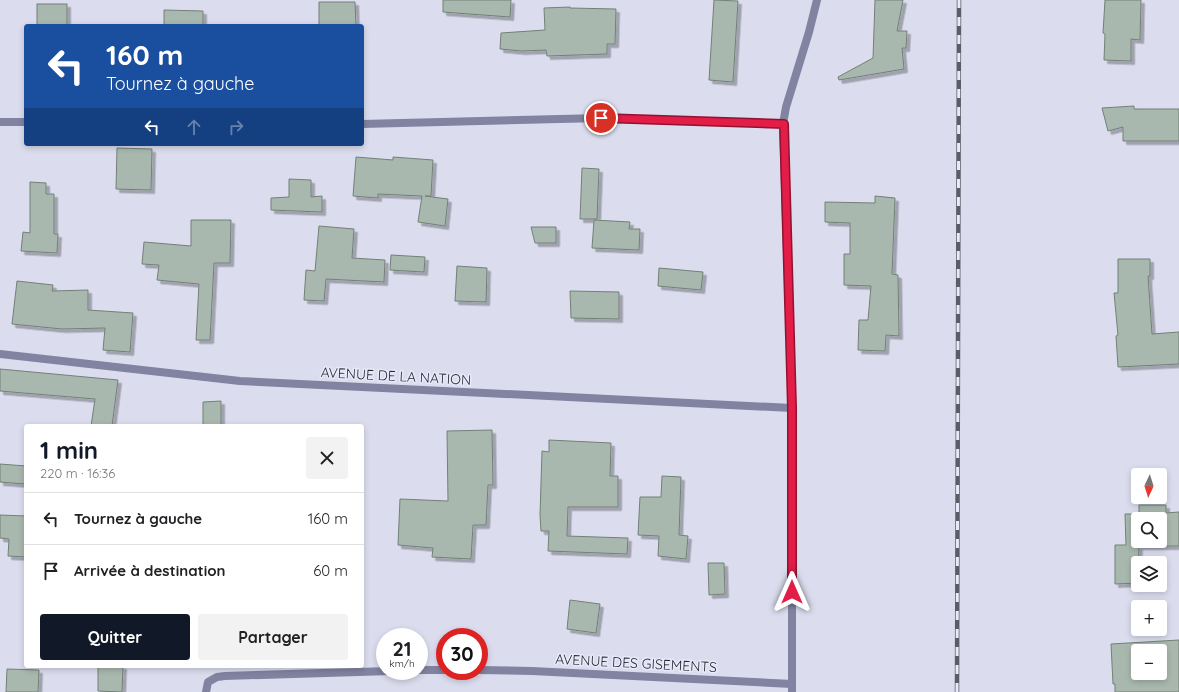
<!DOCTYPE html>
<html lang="fr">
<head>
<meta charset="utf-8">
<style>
  :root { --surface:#fff; --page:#f2f2f2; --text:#202124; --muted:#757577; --line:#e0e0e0; --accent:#111827 }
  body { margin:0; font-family:Quicksand,sans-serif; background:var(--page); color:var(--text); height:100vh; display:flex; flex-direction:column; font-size:15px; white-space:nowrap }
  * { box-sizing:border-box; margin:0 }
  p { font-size:13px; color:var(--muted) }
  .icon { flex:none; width:22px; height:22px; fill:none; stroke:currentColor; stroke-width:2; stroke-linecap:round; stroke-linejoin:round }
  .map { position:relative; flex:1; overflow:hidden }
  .drawer { position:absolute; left:24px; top:424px; width:340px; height:244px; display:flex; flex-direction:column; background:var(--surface); border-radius:4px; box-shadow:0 2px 6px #0003 }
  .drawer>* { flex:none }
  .top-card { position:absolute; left:24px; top:24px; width:340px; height:122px; border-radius:4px; box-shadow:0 2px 6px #0003; background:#1a4fa0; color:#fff; overflow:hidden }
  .needle { width:26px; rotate:184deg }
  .controls { position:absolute; left:1131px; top:468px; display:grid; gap:8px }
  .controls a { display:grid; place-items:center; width:36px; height:36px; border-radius:4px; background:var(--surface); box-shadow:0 2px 6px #0003; font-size:20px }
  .speed { position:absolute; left:376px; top:628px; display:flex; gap:8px; font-size:20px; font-weight:700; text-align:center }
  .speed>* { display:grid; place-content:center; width:52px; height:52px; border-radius:50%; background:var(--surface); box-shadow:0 2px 6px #0003; line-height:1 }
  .speed small { font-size:10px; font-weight:400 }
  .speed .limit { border:6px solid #d22; background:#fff; color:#111 }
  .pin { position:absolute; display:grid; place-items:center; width:34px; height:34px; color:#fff; margin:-17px; border:2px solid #fff; border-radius:50%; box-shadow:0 1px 4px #0007 }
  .me { position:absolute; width:44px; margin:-22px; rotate:0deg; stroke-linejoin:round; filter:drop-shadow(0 0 3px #0008) }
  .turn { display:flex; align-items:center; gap:14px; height:84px; padding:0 16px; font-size:18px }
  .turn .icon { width:52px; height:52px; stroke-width:2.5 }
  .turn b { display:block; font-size:28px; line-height:34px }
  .lanes { display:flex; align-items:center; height:38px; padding:0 16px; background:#0003; justify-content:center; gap:20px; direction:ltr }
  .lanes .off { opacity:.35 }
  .round { display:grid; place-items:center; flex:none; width:42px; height:42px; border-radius:4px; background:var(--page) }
  .summary { display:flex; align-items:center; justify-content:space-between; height:68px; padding:0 16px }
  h1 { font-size:24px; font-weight:700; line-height:30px; color:var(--accent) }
  .cta { display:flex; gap:8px; margin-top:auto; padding:8px 16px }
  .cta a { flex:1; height:46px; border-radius:4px; background:var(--accent); color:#fff; font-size:16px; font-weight:700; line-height:46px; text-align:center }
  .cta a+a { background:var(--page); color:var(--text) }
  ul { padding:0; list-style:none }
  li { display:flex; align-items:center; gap:12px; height:52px; padding:0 16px; border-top:1px solid var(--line) }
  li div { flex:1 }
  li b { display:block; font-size:15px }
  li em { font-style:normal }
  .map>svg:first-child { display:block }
  .building { fill:#a9b8ae; stroke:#728076; fill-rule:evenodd; filter:url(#shadow) }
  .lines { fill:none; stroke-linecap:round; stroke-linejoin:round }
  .minor { stroke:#8183a0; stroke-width:8 }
  .rail-casing { stroke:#5b5c65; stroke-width:4.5 }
  .rail { stroke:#e8eafb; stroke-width:3; stroke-dasharray:9; stroke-linecap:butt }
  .route-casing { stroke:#92132f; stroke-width:10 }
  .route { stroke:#e11d48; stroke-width:7 }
  .labels { text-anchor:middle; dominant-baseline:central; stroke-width:3; stroke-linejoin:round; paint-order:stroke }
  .street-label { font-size:14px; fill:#2a2b31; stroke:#e8eafb }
</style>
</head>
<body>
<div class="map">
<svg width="1179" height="692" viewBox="0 0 1179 692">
  <defs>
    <filter id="shadow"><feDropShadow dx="3.5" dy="3.5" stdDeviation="0" flood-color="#0004"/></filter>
  </defs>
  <rect width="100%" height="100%" fill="#dbddee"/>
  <g class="building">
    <polygon points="443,0 511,0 510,17 443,12"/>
    <polygon points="714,0 738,1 733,82 709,80"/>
    <polygon points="875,0 903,0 897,31 907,31 906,48 902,48 904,69 839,80 838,77 873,58"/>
    <polygon points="1105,0 1141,0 1140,40 1131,39 1131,61 1104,60 1105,34 1103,33"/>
    <polygon points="319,2 355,2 356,26 319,26"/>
    <rect x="37" y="4" width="30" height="22"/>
    <polygon points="570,7 570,8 616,9 615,44 607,44 607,54 547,56 546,50 522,51 500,49 501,33 545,30 544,8"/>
    <polygon points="164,10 203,11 203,26 164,26"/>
    <polygon points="1134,106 1134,109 1179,109 1179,141 1123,141 1123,127 1108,131 1102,108"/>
    <polygon points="117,148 152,149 151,190 116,189"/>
    <polygon points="356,157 393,160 393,157 433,160 431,196 425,196 448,199 445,226 418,222 422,196 378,194 378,198 353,196"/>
    <polygon points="582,168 599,169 597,219 580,219"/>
    <polygon points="289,179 311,180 311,197 322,196 322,212 271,210 271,198 289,197"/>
    <polygon points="30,182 46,183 46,194 54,194 54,234 58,234 57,253 21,251 23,232 30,233"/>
    <polygon points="875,196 895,198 892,274 898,275 899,336 886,335 885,351 858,350 859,320 868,320 871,286 844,285 844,254 850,254 850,223 825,222 825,202 875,203"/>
    <polygon points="191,220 231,220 230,263 214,263 210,340 196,340 199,284 157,280 159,265 142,264 144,242 191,246"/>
    <polygon points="594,220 630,222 629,229 640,229 639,250 592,248"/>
    <polygon points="319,226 354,229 352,258 385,260 384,282 326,279 324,301 304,300 306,270 315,271"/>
    <polygon points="531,227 556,227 556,243 535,243"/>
    <polygon points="391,255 425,257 424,272 390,270"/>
    <polygon points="1118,259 1150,259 1150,276 1148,276 1152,334 1179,332 1179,364 1118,367 1116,336 1118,335 1114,293 1118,293"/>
    <polygon points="457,266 487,268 486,302 455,301"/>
    <polygon points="659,268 703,272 701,290 658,286"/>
    <polygon points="17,281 53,285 52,291 88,290 88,310 133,313 130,352 103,350 105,328 62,329 12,324"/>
    <polygon points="570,291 619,292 619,319 571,318"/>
    <polygon points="0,369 118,380 112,426 91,426 95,399 0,391"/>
    <polygon points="221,401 221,426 203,426 203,402"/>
    <polygon points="492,430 493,485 488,485 486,525 473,525 471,559 432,557 433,548 398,545 400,499 448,501 447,431"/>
    <polygon points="549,440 611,443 610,476 618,476 618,507 568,507 567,536 628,538 627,554 548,551 549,531 541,531 540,515 542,451 549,452"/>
    <polygon points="0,464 26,466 26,484 0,482"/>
    <polygon points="662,476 681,477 679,535 688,536 686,559 658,556 659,536 638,535 640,497 661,497"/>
    <path d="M1139,505H1166V513L1179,512V546H1139L1138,583L1115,584V545H1126L1125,514H1139ZM1138,519H1160V541H1138Z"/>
    <polygon points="0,515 26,516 26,557 8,556 9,539 0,538"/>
    <polygon points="708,563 724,563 725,594 709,595"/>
    <polygon points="570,600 600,604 596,633 567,629"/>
    <path d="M1179,640V692H1115V684H1113L1111,644ZM1138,651H1160V673H1138Z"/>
    <polygon points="98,666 123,666 122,692 98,691"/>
    <polygon points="7,669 39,670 38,692 6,692"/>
  </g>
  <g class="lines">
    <g class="minor">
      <polyline points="0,122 26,122"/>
      <polyline points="362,124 601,118 783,124"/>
      <polyline points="0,354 240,381 792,408"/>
      <polyline points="419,670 445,670"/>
      <polyline points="479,670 532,671 792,684"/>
      <polyline points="206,692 208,682 217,677 225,676 391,671"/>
      <polyline points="792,692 792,408 783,124 786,107 809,32 817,0"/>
    </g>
    <g class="rail-casing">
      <polyline id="rail" points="957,692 959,0"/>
    </g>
    <use href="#rail" class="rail"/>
  </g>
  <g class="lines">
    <g class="route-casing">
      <polyline id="route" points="601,118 784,124 792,408 792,592"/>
    </g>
    <use href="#route" class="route"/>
  </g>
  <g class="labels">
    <g class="street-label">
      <text transform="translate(396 376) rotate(3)">AVENUE DE LA NATION</text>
      <text transform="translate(636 663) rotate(3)">AVENUE DES GISEMENTS</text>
    </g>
  </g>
</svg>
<div class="controls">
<a><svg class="needle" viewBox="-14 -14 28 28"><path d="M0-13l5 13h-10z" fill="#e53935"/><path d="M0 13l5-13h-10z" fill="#757577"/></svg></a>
<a><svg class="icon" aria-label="search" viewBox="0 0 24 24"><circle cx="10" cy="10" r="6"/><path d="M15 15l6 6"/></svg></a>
<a><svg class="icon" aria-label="layers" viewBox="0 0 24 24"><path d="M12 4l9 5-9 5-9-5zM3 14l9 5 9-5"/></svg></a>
<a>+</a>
<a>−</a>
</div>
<div class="speed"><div>21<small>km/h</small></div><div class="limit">30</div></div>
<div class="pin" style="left:601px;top:118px;background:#d93025"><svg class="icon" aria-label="arrive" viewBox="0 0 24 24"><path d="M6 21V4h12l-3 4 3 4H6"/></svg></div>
<svg class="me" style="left:792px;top:592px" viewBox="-20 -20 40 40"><path d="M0-17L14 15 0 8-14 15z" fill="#e11d48" stroke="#fff" stroke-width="4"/></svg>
<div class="top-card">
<div class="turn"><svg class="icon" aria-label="left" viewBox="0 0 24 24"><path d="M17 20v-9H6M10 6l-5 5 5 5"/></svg><div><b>160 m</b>Tournez à gauche</div></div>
<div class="lanes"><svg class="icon" aria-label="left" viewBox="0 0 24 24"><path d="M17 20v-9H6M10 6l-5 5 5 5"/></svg><svg class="icon off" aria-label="ahead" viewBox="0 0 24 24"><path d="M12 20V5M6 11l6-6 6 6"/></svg><svg class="icon off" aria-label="right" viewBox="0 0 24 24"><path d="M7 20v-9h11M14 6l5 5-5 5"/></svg></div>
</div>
<section class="drawer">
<div class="summary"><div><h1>1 min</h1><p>220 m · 16:36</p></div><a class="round"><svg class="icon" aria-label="close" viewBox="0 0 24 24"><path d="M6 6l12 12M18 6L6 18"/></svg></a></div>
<ul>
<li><svg class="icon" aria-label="left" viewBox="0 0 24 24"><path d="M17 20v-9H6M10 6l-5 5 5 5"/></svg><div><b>Tournez à gauche</b></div><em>160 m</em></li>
<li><svg class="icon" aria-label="arrive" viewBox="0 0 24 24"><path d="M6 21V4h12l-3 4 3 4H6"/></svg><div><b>Arrivée à destination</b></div><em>60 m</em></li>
</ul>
<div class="cta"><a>Quitter</a><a>Partager</a></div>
</section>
</div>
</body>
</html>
